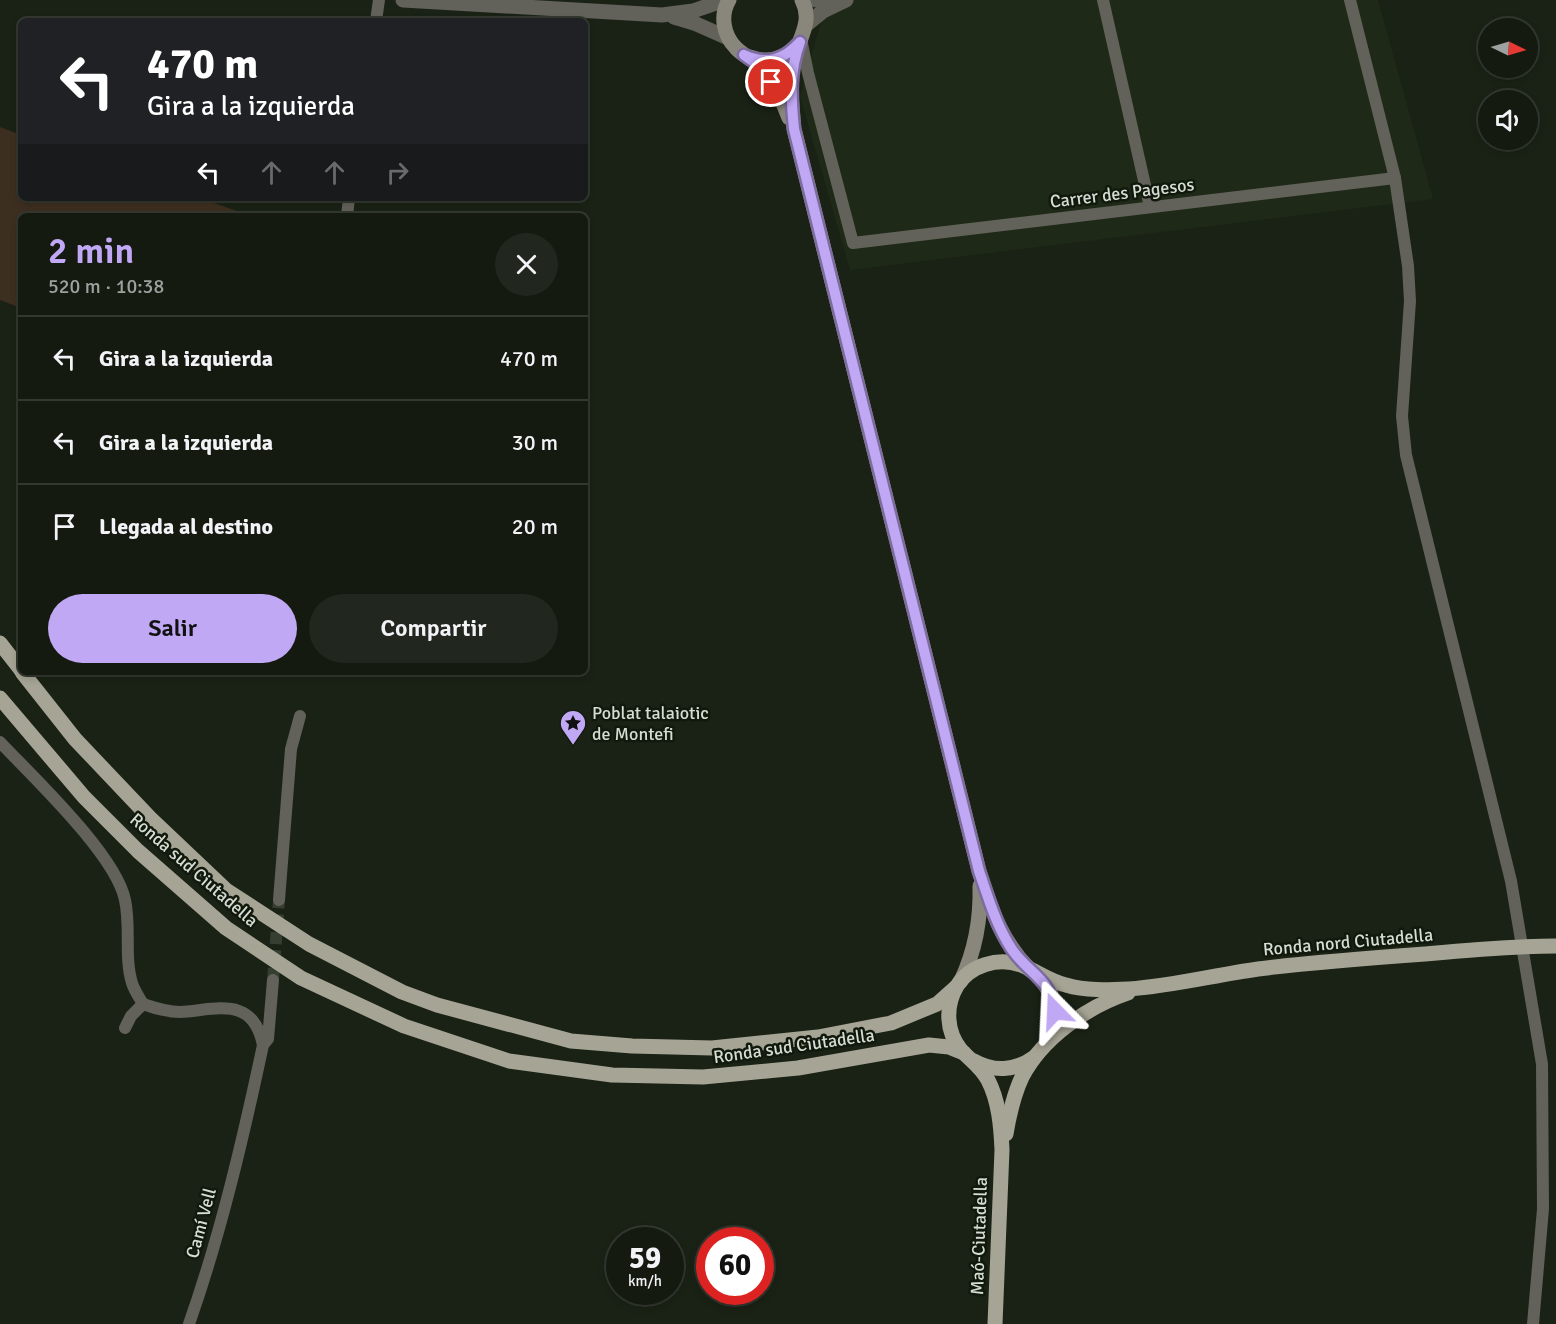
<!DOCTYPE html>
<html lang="es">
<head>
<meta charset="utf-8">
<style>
  :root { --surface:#141a10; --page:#21271e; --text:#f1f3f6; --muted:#9da19f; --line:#333830; --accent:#c0a8f4 }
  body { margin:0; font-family:Signika,sans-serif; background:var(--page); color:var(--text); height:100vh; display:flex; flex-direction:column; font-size:22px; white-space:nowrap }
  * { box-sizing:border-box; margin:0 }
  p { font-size:20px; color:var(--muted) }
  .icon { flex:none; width:33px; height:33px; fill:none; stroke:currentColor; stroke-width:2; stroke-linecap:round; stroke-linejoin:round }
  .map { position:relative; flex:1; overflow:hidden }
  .panel { position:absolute; left:18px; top:213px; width:570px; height:462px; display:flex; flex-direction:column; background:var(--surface); border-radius:9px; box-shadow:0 3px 9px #0003,0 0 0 2px var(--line) }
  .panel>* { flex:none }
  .top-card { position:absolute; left:18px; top:18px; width:570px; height:183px; border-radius:9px; box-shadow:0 3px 9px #0003,0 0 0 2px var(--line); background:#202124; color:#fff; overflow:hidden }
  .needle { width:39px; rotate:95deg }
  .controls { position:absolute; left:1478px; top:18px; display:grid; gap:12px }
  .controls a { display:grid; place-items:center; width:60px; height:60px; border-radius:50%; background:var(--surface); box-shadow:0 3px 9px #0003,0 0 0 2px var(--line); font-size:30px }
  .speed { position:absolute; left:606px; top:1227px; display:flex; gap:12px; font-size:30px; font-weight:700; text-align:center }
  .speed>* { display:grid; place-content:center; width:78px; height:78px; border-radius:50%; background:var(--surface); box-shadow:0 3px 9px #0003,0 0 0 2px var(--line); line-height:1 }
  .speed small { font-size:15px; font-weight:400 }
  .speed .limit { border:9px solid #d22; background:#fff; color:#111 }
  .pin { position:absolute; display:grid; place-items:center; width:51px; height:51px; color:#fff; margin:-26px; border:3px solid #fff; border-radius:50%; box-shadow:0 2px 6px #0007 }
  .me { position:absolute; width:66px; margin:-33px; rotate:339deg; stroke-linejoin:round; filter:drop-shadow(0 0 4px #0008) }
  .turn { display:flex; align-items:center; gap:21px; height:126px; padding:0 30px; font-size:27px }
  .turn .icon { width:78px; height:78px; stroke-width:2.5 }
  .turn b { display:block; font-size:42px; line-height:51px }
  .lanes { display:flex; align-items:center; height:57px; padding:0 30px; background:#0003; justify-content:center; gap:30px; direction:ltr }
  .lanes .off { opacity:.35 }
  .round { display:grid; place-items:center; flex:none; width:63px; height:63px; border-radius:32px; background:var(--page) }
  .overview { display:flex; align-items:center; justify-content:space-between; height:102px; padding:0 30px }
  h1 { font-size:36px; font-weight:600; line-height:45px; color:var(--accent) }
  .action { display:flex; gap:12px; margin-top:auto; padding:12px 30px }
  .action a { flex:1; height:69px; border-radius:36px; background:var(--accent); color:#111; font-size:24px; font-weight:600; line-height:69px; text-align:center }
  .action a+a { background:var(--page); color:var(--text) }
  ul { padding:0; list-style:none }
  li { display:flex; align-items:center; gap:18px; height:84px; padding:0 30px; border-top:2px solid var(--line) }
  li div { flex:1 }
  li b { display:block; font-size:22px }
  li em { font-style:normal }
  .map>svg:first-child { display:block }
  .built { fill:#1e2a17 }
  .green { fill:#3d2f20 }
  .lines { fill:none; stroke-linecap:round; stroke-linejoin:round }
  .minor-tunnel { stroke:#363e32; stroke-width:12; stroke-dasharray:12 6; stroke-linecap:butt }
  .minor { stroke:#62615a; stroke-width:12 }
  .tertiary { stroke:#62615a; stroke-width:15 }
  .secondary { stroke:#89877b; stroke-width:15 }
  .primary { stroke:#a6a595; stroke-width:15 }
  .route-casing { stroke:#7d6d9f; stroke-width:15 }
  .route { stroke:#c0a8f4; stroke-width:10 }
  .labels { text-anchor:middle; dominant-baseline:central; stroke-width:5; stroke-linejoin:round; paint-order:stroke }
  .street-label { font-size:18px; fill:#d6dcd3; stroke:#11190c }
  .poi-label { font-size:18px; fill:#d6dcd3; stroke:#11190c; text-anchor:start }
</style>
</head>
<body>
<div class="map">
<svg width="1556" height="1324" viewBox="0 0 1556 1324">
  <rect width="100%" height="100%" fill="#1a2215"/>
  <polygon class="built" points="814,0 1378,0 1433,199 850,270 800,96 821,23"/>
  <polygon class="green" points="0,127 21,135 21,198 200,198 251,216 21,216 21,308 0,300"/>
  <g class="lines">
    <polyline class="minor-tunnel" points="273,980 279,900"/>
    <g class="minor">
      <polyline points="1103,0 1150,207"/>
      <polyline points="1350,0 1395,178 1408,266 1410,301 1402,416 1406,455 1511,881 1542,1064 1543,1209 1533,1324"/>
      <polyline points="376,21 379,0"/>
      <polyline points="801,39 808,73 853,243 1395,178"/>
      <polyline points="347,216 349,198"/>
      <path d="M0,742C33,777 116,855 125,900C131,927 124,957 132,983C134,990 139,997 143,1004"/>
      <polyline points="279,900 291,749 300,716"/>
      <path d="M125,1028L131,1016L143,1004C155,1008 166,1012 180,1012C216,1010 253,995 263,1045"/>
      <path d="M189,1324C221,1233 243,1139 263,1045L268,1039L273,980"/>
    </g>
    <g class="tertiary">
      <polyline points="403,0 662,15 693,11 725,0"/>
      <polyline points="816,0 840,0"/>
      <polyline points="674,17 694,23 728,38"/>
      <polyline points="806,25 823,11 846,0"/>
    </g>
    <g class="secondary">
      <path d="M729,0C720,15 723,35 736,48C742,55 752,58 758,65C772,79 782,99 789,118"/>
      <path d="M802,0C814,23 797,40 793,63C789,84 792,107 794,129L979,871C992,911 1000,939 1030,970"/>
      <path d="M750,57C768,64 785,59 798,44"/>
      <path d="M961,981C975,951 981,920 980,886"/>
    </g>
    <g class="primary">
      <polyline points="0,643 21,670"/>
      <polyline points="22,672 75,739 150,818 226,890 309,944 402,992 437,1005 571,1041 632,1046 712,1048 818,1037 891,1023 937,1004 956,987"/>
      <polyline points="0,698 84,797 138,851 226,928 301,978 404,1026 509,1061 612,1075 703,1077 798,1068 929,1045 949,1047 964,1053"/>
      <path d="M1038,976C1056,993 1060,1019 1048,1042"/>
      <path d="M974,1061C993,1072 1015,1071 1033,1058"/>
      <path d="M1006,1134C1009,1116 1014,1094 1022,1077C1043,1037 1087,1007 1128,993"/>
      <path d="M995,1324L1002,1150C1001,1127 999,1101 988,1080C981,1067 970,1060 961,1050C946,1032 945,1006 957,986C970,965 998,957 1021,965C1037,971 1049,981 1066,985C1086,991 1107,990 1129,989C1172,986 1215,975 1258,969C1314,962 1369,958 1425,954C1469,950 1512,946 1556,946"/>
    </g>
  </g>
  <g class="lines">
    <g class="route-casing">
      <path id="route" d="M771,82L758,65L744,55C766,65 784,60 800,42C789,71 791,99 794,129L979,871C988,897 996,925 1011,948C1027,973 1050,977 1055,1011"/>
    </g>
    <use href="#route" class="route"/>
  </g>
  <defs>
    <g id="sight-pin" transform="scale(1.35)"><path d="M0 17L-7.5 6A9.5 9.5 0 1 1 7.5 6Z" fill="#c0a8f4" stroke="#11190c"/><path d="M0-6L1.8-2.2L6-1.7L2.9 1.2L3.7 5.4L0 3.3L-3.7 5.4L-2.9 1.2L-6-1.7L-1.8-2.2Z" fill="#111"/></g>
  </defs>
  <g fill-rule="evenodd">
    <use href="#sight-pin" x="573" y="723"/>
  </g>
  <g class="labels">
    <g class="street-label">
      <text transform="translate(1122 193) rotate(-7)">Carrer des Pagesos</text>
      <text transform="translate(194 870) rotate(41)">Ronda sud Ciutadella</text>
      <text transform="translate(1348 942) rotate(-5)">Ronda nord Ciutadella</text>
      <text transform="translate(794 1046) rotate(-8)">Ronda sud Ciutadella</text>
      <text transform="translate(201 1223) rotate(-75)">Camí Vell</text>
      <text transform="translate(979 1236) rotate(-88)">Maó-Ciutadella</text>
    </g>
    <g class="poi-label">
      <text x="592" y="713">Poblat talaiotic<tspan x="592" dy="21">de Montefi</tspan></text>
    </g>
  </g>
</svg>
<div class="controls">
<a><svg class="needle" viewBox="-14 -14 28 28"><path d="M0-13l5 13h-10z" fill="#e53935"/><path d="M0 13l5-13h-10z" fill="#9da19f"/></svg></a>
<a><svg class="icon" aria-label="sound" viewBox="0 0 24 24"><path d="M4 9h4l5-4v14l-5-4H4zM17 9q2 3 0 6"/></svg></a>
</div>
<div class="speed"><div>59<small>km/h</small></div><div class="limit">60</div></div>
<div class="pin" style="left:771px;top:82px;background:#d93025"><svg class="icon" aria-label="arrive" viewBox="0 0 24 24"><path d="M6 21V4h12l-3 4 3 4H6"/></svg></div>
<svg class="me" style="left:1055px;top:1011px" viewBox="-20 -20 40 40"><path d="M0-17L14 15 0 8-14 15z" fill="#c0a8f4" stroke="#fff" stroke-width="4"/></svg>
<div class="top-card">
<div class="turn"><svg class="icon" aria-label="left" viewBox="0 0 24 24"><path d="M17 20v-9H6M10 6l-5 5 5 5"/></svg><div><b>470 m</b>Gira a la izquierda</div></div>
<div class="lanes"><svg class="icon" aria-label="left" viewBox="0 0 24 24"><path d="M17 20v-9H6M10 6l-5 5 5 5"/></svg><svg class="icon off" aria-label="ahead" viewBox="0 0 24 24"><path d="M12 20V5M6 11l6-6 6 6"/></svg><svg class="icon off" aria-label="ahead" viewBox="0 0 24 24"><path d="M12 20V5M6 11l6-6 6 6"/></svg><svg class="icon off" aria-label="right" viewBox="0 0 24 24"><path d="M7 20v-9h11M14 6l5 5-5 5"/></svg></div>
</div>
<section class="panel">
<div class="overview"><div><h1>2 min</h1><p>520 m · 10:38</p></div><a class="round"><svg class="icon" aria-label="close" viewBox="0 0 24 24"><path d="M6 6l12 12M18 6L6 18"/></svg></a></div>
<ul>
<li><svg class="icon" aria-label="left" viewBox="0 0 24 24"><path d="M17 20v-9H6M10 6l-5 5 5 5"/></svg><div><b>Gira a la izquierda</b></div><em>470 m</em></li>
<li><svg class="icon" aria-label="left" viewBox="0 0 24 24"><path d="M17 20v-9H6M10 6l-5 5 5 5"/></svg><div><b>Gira a la izquierda</b></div><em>30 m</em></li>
<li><svg class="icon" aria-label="arrive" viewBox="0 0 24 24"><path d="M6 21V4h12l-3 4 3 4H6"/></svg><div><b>Llegada al destino</b></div><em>20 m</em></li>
</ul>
<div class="action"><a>Salir</a><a>Compartir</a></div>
</section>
</div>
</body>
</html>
